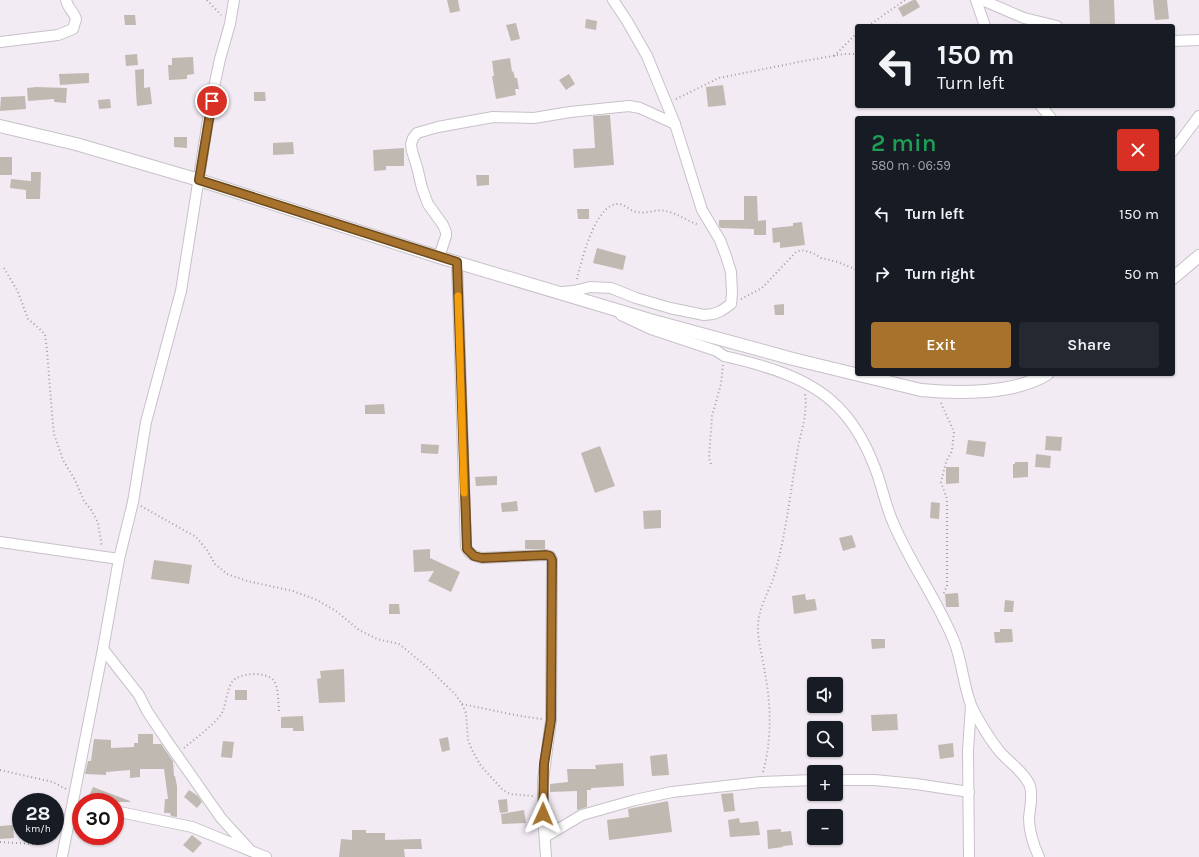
<!DOCTYPE html>
<html lang="en">
<head>
<meta charset="utf-8">
<style>
  :root { --surface:#171b24; --page:#242831; --text:#f1f3f6; --muted:#9ea1a6; --accent:#a7722c }
  body { margin:0; font-family:Karla,sans-serif; background:var(--page); color:var(--text); height:100vh; display:flex; flex-direction:column; font-size:15px; white-space:nowrap }
  * { box-sizing:border-box; margin:0 }
  p { font-size:13px; color:var(--muted) }
  .icon { flex:none; width:22px; height:22px; fill:none; stroke:currentColor; stroke-width:2; stroke-linecap:round; stroke-linejoin:round }
  .map { position:relative; flex:1; overflow:hidden }
  .sheet { position:absolute; left:855px; top:116px; width:320px; height:260px; display:flex; flex-direction:column; background:var(--surface); border-radius:4px; box-shadow:0 1px 3px #0004 }
  .sheet>* { flex:none }
  .hud { position:absolute; left:855px; top:24px; width:320px; height:84px; border-radius:4px; box-shadow:0 1px 3px #0004; background:#171b24; color:var(--text); overflow:hidden }
  .tools { position:absolute; left:807px; top:677px; display:grid; gap:8px }
  .tools a { display:grid; place-items:center; width:36px; height:36px; border-radius:4px; background:var(--surface); box-shadow:0 1px 3px #0004; font-size:20px }
  .speed { position:absolute; left:12px; top:793px; display:flex; gap:8px; font-size:20px; font-weight:700; text-align:center }
  .speed>* { display:grid; place-content:center; width:52px; height:52px; border-radius:50%; background:var(--surface); box-shadow:0 1px 3px #0004; line-height:1 }
  .speed small { font-size:10px; font-weight:400 }
  .speed .limit { border:6px solid #d22; background:#fff; color:#111 }
  .pin { position:absolute; display:grid; place-items:center; width:34px; height:34px; color:#fff; margin:-17px; border:2px solid #fff; border-radius:50%; box-shadow:0 1px 4px #0007 }
  .me { position:absolute; width:44px; margin:-22px; rotate:1deg; stroke-linejoin:round; filter:drop-shadow(0 0 3px #0008) }
  .turn { display:flex; align-items:center; gap:14px; height:84px; padding:0 16px; font-size:18px }
  .turn .icon { width:52px; height:52px; stroke-width:2.5 }
  .turn b { display:block; font-size:28px; line-height:34px }
  .round { display:grid; place-items:center; flex:none; width:42px; height:42px; border-radius:4px; background:var(--page) }
  .headline { display:flex; align-items:center; justify-content:space-between; height:68px; padding:0 16px }
  h1 { font-size:24px; font-weight:600; line-height:30px; color:#1e9e55 }
  .primary-button { display:flex; gap:8px; margin-top:auto; padding:8px 16px }
  .primary-button a { flex:1; height:46px; border-radius:4px; background:var(--accent); color:#fff; font-size:16px; font-weight:600; line-height:46px; text-align:center }
  .primary-button a+a { background:var(--page); color:var(--text) }
  ul { padding:0; list-style:none }
  li { display:flex; align-items:center; gap:12px; height:60px; padding:0 16px }
  li div { flex:1 }
  li b { display:block; font-size:15px }
  li em { font-style:normal }
  .map>svg:first-child { display:block }
  .building { fill:#c0b9b2 }
  .lines { fill:none; stroke-linecap:round; stroke-linejoin:round }
  .minor-casing { stroke:#c7c1c8; stroke-width:12 }
  .tertiary-casing { stroke:#c7c1c8; stroke-width:14 }
  .path { stroke:#a49fa5; stroke-width:2; stroke-dasharray:1 3; stroke-linecap:butt }
  .minor { stroke:#fff; stroke-width:10 }
  .tertiary { stroke:#fff; stroke-width:12 }
  .route-casing { stroke:#6d4a1d; stroke-width:10 }
  .route { stroke:#a7722c; stroke-width:7 }
  .slow { stroke:#f59e0b; stroke-width:7 }
</style>
</head>
<body>
<div class="map">
<svg width="1199" height="857" viewBox="0 0 1199 857">
  <rect width="100%" height="100%" fill="#f2ebf3"/>
  <g class="building">
    <polygon points="447,0 458,0 460,11 450,13"/>
    <polygon points="913,0 916,0 920,7 903,17 898,8"/>
    <polygon points="1089,0 1114,0 1115,26 1090,26"/>
    <polygon points="1153,0 1167,0 1169,19 1155,20"/>
    <polygon points="124,15 135,15 136,25 125,25"/>
    <polygon points="586,19 597,21 596,30 585,28"/>
    <polygon points="516,23 520,39 511,41 506,25"/>
    <polygon points="137,54 138,65 126,66 125,55"/>
    <polygon points="193,57 194,74 187,75 187,79 169,80 168,65 172,65 172,58"/>
    <polygon points="510,58 512,72 513,71 515,78 517,78 519,89 515,89 516,95 496,99 492,76 494,76 492,61"/>
    <polygon points="144,69 144,88 150,87 152,104 137,106 136,92 135,70"/>
    <polygon points="89,73 89,83 60,85 59,74"/>
    <polygon points="569,74 575,84 566,90 559,80"/>
    <polygon points="723,85 726,105 708,107 706,87"/>
    <polygon points="36,87 67,88 66,103 54,102 54,99 28,101 27,88"/>
    <polygon points="254,92 265,92 266,101 254,101"/>
    <polygon points="25,96 26,109 0,111 1,97"/>
    <polygon points="110,99 111,108 99,109 98,100"/>
    <polygon points="610,115 614,165 574,168 573,149 595,148 593,116"/>
    <polygon points="174,137 187,137 187,148 174,147"/>
    <polygon points="293,142 294,154 273,155 273,143"/>
    <polygon points="404,148 404,166 386,166 386,170 374,171 373,150"/>
    <rect x="0" y="157" width="12" height="18"/>
    <polygon points="31,172 41,172 40,199 26,199 26,190 10,188 11,179 31,181"/>
    <polygon points="476,175 489,175 489,185 477,186"/>
    <polygon points="744,196 757,196 758,221 766,220 766,235 754,235 754,229 721,228 719,226 719,220 744,220"/>
    <polygon points="577,209 589,209 589,219 578,219"/>
    <polygon points="802,222 805,245 780,248 780,242 773,243 772,228 793,226 793,223"/>
    <polygon points="597,248 626,256 623,270 593,263"/>
    <polygon points="784,304 784,315 775,315 774,305"/>
    <polygon points="384,404 385,414 365,414 365,405"/>
    <polygon points="1046,436 1062,437 1061,451 1045,450"/>
    <polygon points="968,440 986,442 984,457 966,454"/>
    <polygon points="421,444 439,445 438,454 421,453"/>
    <polygon points="600,446 615,486 595,493 581,453"/>
    <polygon points="1036,454 1051,456 1050,468 1035,467"/>
    <polygon points="1015,462 1028,462 1028,477 1013,478 1013,464 1015,464"/>
    <polygon points="946,467 959,467 959,483 946,484"/>
    <polygon points="497,476 497,485 476,486 475,477"/>
    <polygon points="517,501 518,511 502,512 501,503"/>
    <polygon points="931,502 940,503 939,519 930,518"/>
    <polygon points="661,510 661,528 644,529 643,511"/>
    <polygon points="852,535 856,547 843,551 839,538"/>
    <rect x="525" y="540" width="20" height="9"/>
    <polygon points="430,549 430,558 460,572 451,592 428,581 434,571 414,572 413,550"/>
    <polygon points="154,560 192,565 189,584 151,579"/>
    <polygon points="958,593 959,607 946,607 945,594"/>
    <polygon points="805,594 806,600 815,599 817,610 794,614 792,596"/>
    <polygon points="1005,600 1014,601 1013,612 1004,612"/>
    <polygon points="389,604 399,604 400,614 389,614"/>
    <polygon points="1000,629 1012,629 1013,642 995,643 994,632 1000,632"/>
    <polygon points="871,639 885,639 885,648 872,649"/>
    <polygon points="344,669 345,702 319,703 317,679 321,678 320,671"/>
    <rect x="235" y="690" width="12" height="10"/>
    <polygon points="897,714 898,730 872,731 871,715"/>
    <polygon points="303,716 304,731 293,731 293,728 281,728 281,717"/>
    <polygon points="138,734 153,734 153,744 161,744 173,761 174,776 175,776 177,786 177,817 171,816 170,813 164,813 165,799 168,799 164,769 140,769 140,777 130,778 130,770 106,772 106,775 85,774 88,761 91,761 94,739 111,740 111,748 134,747 134,743 138,743"/>
    <polygon points="448,737 450,750 442,752 439,739"/>
    <polygon points="223,741 234,742 232,758 221,757"/>
    <polygon points="953,743 954,757 940,759 938,745"/>
    <polygon points="667,754 669,775 652,776 650,756"/>
    <polygon points="623,763 624,786 591,788 591,790 587,790 587,807 577,810 577,791 550,792 550,784 568,782 567,769 596,769 595,765"/>
    <polygon points="93,787 130,801 130,802 99,802 88,798"/>
    <polygon points="189,790 198,796 202,802 197,808 184,797"/>
    <polygon points="733,793 735,811 724,812 721,794"/>
    <polygon points="507,799 508,812 500,813 498,800"/>
    <polygon points="668,801 672,832 609,840 607,820 629,817 628,809"/>
    <polygon points="524,810 526,823 502,824 501,814"/>
    <polygon points="739,818 740,823 758,821 760,835 730,837 728,820"/>
    <polygon points="13,825 14,838 0,839 0,826"/>
    <polygon points="781,829 781,832 791,831 793,845 783,846 783,847 768,849 767,830"/>
    <polygon points="352,830 366,830 366,833 385,833 385,840 421,839 422,849 404,849 405,857 339,857 341,839 352,840"/>
    <polygon points="192,835 202,843 193,853 183,845"/>
  </g>
  <g class="lines">
    <g class="minor-casing">
      <g id="minor">
        <polyline points="976,0 985,26"/>
        <polyline points="982,0 1024,18 1057,26"/>
        <polyline points="1173,41 1199,40"/>
        <path d="M0,42L58,35L73,29L76,19C74,12 67,7 66,0"/>
        <polyline points="1041,106 1051,118"/>
        <polyline points="1173,151 1199,116"/>
        <polyline points="439,257 446,236 446,232 443,225 428,204 422,188 417,167 412,151 411,144 413,138 417,133 438,127 493,117 534,118 570,112 629,106 640,108 675,124"/>
        <path d="M457,263L466,546C468,554 474,556 482,558L546,555L550,556L552,560L551,720L543,780V814L546,857"/>
        <polyline points="563,292 574,291 590,287 611,288 636,298 670,308 704,315 713,314 721,311 731,304 732,293 731,272 726,256 720,240 702,210 675,124 647,56 627,21 613,0"/>
        <path d="M621,315L651,329L717,351L724,356C763,365 809,377 838,407C853,422 865,443 873,463C881,481 884,501 892,520C909,562 937,599 954,641C962,661 963,684 971,705C976,717 992,743 1001,753C1010,763 1025,773 1030,786C1033,796 1030,807 1029,818C1029,832 1033,844 1039,857"/>
        <polyline points="0,542 119,559"/>
        <polyline points="103,649 139,695 147,711 165,738 221,818 251,851"/>
        <polyline points="836,780 874,780 916,784 969,792"/>
        <polyline points="115,811 192,827 266,857"/>
        <polyline points="545,837 582,815 635,800 672,792 761,782 814,780"/>
        <polyline points="62,857 103,649 119,559 133,502 146,422 181,291 211,101 220,59 230,24 234,0"/>
        <polyline points="969,857 968,750 971,706"/>
      </g>
    </g>
    <g class="tertiary-casing">
      <g id="tertiary">
        <path d="M0,126L76,144L199,180L439,257L650,320L793,359L921,390C959,394 1014,394 1047,374"/>
        <polyline points="1173,278 1199,256"/>
      </g>
    </g>
    <g class="path">
      <polyline points="207,0 221,15"/>
      <polyline points="868,26 905,0"/>
      <polyline points="834,56 857,33"/>
      <polyline points="676,99 719,78 804,61 844,54 857,54"/>
      <polyline points="4,268 18,292 28,319 42,331 45,335 47,350 52,414 54,434 63,460 75,480 84,501 92,511 98,523 102,547"/>
      <path d="M577,279C581,262 595,204 618,204C625,204 630,211 637,212C646,214 656,209 665,211C677,213 687,221 699,225"/>
      <polyline points="741,299 762,288 796,252 801,250 813,253 821,258 838,262 857,270"/>
      <polyline points="941,403 954,432 952,451 946,462 941,482 947,499 947,586 943,595"/>
      <polyline points="711,464 709,458 712,416 721,384 723,365"/>
      <polyline points="141,506 196,537 207,550 215,564 227,574 247,581 293,591 317,600 336,611 359,630 377,639 399,644 426,666 455,694 462,704 466,713 468,740 472,750 481,766 502,789 510,794 533,796"/>
      <polyline points="462,704 520,716 542,719"/>
      <path d="M184,748C196,738 210,728 220,716C226,709 226,691 232,682C239,672 267,671 274,681C279,689 278,702 279,711"/>
      <polyline points="0,770 53,782 66,789"/>
      <path d="M763,772C772,740 771,704 765,673C763,659 757,638 758,625C759,606 770,590 775,573C786,534 790,494 797,454C800,432 808,417 805,394"/>
      <polyline points="0,842 34,844 56,839"/>
    </g>
    <use href="#minor" class="minor"/>
    <use href="#tertiary" class="tertiary"/>
  </g>
  <g class="lines">
    <g class="route-casing">
      <polyline id="route" points="212,101 199,180 457,262 467,549 474,556 482,558 546,555 550,556 552,560 551,720 544,764 543,814"/>
    </g>
    <use href="#route" class="route"/>
    <polyline class="slow" points="458,296 464,493"/>
  </g>
</svg>
<div class="tools">
<a><svg class="icon" aria-label="sound" viewBox="0 0 24 24"><path d="M4 9h4l5-4v14l-5-4H4zM17 9q2 3 0 6"/></svg></a>
<a><svg class="icon" aria-label="search" viewBox="0 0 24 24"><circle cx="10" cy="10" r="6"/><path d="M15 15l6 6"/></svg></a>
<a>+</a>
<a>−</a>
</div>
<div class="speed"><div>28<small>km/h</small></div><div class="limit">30</div></div>
<div class="pin" style="left:212px;top:101px;background:#d93025"><svg class="icon" aria-label="arrive" viewBox="0 0 24 24"><path d="M6 21V4h12l-3 4 3 4H6"/></svg></div>
<svg class="me" style="left:543px;top:814px" viewBox="-20 -20 40 40"><path d="M0-17L14 15 0 8-14 15z" fill="#a7722c" stroke="#fff" stroke-width="4"/></svg>
<div class="hud">
<div class="turn"><svg class="icon" aria-label="left" viewBox="0 0 24 24"><path d="M17 20v-9H6M10 6l-5 5 5 5"/></svg><div><b>150 m</b>Turn left</div></div>
</div>
<section class="sheet">
<div class="headline"><div><h1>2 min</h1><p>580 m · 06:59</p></div><a class="round" style="background:#d93025;color:#fff"><svg class="icon" aria-label="close" viewBox="0 0 24 24"><path d="M6 6l12 12M18 6L6 18"/></svg></a></div>
<ul>
<li><svg class="icon" aria-label="left" viewBox="0 0 24 24"><path d="M17 20v-9H6M10 6l-5 5 5 5"/></svg><div><b>Turn left</b></div><em>150 m</em></li>
<li><svg class="icon" aria-label="right" viewBox="0 0 24 24"><path d="M7 20v-9h11M14 6l5 5-5 5"/></svg><div><b>Turn right</b></div><em>50 m</em></li>
</ul>
<div class="primary-button"><a>Exit</a><a>Share</a></div>
</section>
</div>
</body>
</html>
